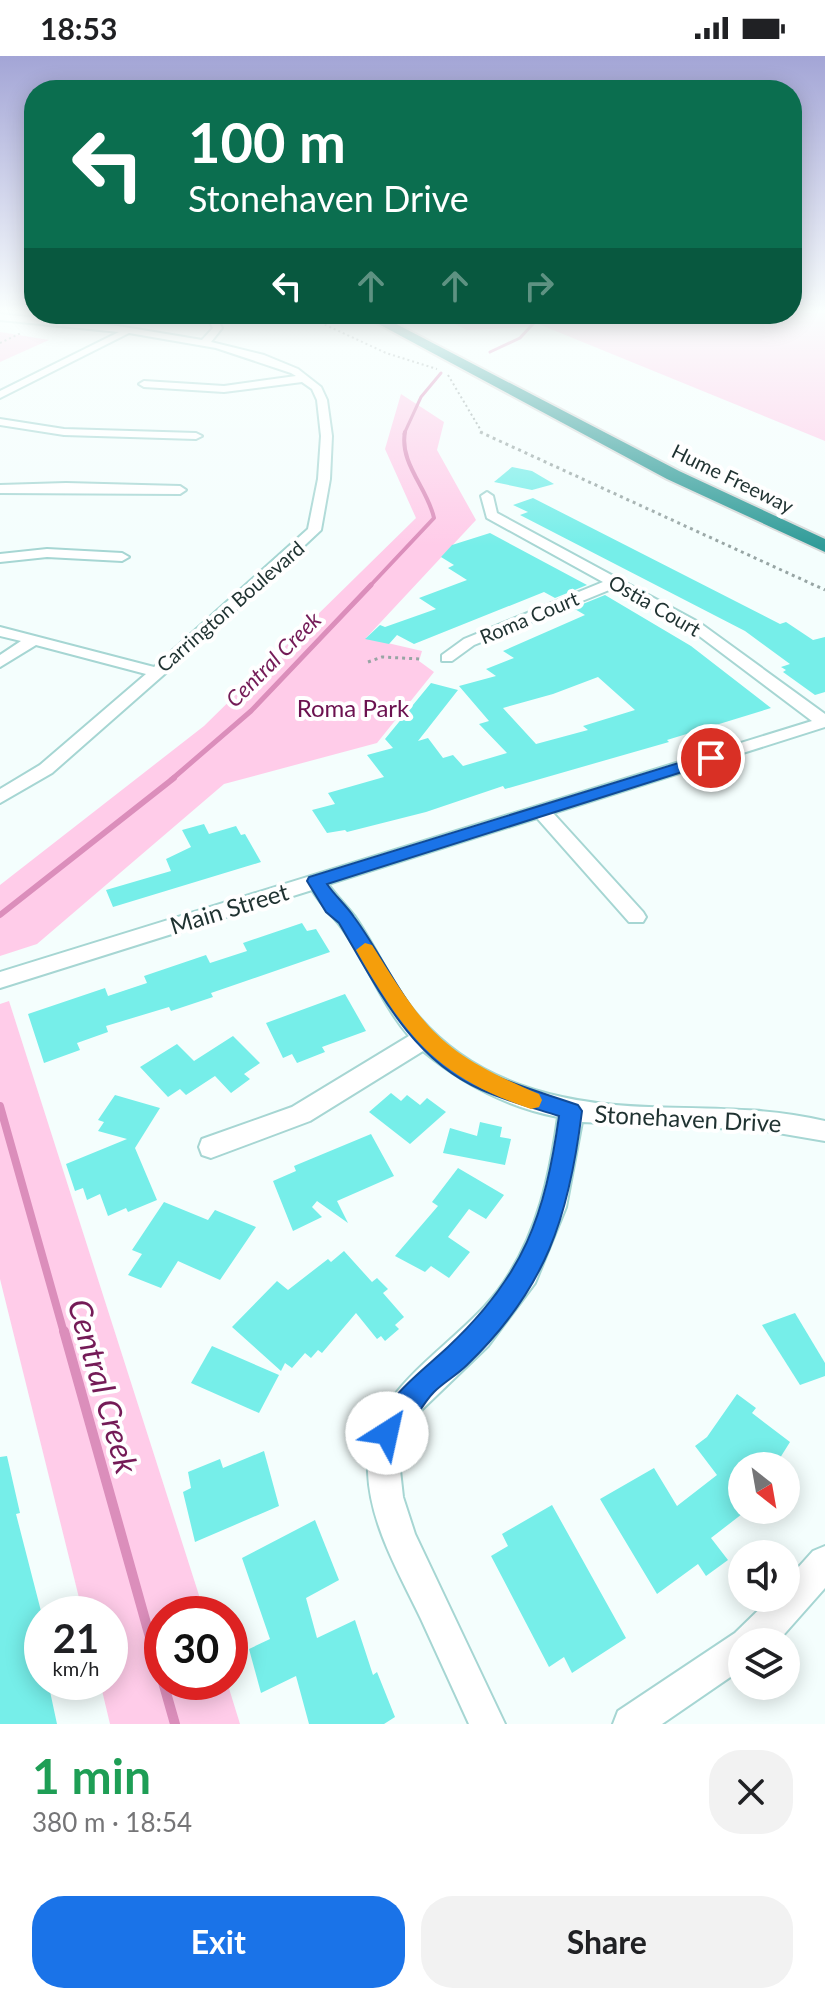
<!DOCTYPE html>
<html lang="en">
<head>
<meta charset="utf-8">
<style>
  :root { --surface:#fff; --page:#f2f2f2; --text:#202124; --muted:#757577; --accent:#1a73e8 }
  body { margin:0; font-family:Lato,sans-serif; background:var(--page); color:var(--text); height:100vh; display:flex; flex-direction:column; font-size:30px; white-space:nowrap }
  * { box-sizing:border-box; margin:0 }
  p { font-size:26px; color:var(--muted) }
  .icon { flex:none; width:44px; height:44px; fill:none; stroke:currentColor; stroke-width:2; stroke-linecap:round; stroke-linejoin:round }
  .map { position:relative; height:1668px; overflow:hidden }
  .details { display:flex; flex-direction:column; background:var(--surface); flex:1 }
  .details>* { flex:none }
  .hud { position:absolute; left:24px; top:24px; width:778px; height:244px; border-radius:32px; box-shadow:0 4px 20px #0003; background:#0b6e4f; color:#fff; overflow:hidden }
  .needle { width:52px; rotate:149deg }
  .tools { position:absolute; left:728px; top:1396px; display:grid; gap:16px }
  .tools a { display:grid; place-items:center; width:72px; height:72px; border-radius:50%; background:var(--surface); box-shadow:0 4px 20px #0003; font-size:40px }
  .speed { position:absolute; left:24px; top:1540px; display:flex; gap:16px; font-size:40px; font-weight:700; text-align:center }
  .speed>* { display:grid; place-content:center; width:104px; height:104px; border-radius:50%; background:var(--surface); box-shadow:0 4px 20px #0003; line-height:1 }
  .speed small { font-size:20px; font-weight:400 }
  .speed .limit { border:12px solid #d22; background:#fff; color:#111 }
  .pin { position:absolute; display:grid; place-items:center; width:68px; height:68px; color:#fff; margin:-34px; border:4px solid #fff; border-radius:50%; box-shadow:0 2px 8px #0007 }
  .me { position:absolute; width:88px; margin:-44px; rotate:35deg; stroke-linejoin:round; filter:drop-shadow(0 0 6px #0008) }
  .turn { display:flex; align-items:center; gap:28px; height:168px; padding:0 32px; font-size:36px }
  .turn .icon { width:104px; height:104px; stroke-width:2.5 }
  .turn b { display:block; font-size:56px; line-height:68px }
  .lanes { display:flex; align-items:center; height:76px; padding:0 32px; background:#0003; justify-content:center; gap:40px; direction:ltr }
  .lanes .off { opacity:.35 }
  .round { display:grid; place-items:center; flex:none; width:84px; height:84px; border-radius:32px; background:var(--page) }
  .overview { display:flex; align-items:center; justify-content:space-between; height:136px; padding:0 32px }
  h1 { font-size:48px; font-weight:700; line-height:60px; color:#1e9e55 }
  .button { display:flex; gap:16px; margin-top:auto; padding:16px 32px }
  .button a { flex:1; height:92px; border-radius:32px; background:var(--accent); color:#fff; font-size:32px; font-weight:700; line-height:92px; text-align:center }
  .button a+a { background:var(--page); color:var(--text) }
  .status { display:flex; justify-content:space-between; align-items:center; height:56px; padding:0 40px; background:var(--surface); direction:ltr }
  .status svg { height:22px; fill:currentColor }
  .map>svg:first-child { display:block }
  .green { fill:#ffcce9 }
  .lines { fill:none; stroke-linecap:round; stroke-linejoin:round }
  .stream-far5 { stroke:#db8ebb; stroke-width:3 }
  .stream-far4 { stroke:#db8ebb; stroke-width:4 }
  .stream-far3 { stroke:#db8ebb; stroke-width:5 }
  .stream-far2 { stroke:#db8ebb; stroke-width:6 }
  .stream-far1 { stroke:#db8ebb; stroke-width:8 }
  .stream { stroke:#db8ebb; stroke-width:10 }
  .building { fill:#76eee9; fill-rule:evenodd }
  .minor-casing { stroke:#a6d6d3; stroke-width:4 }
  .highway-casing { stroke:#d7dada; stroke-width:4 }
  .path-far1 { stroke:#97a5a4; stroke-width:2; stroke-dasharray:2 3; stroke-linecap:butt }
  .path { stroke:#97a5a4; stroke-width:3; stroke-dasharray:3 4; stroke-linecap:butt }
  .minor { fill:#fff; fill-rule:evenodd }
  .highway { fill:#319c99; fill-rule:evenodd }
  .route { fill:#1a73e8; stroke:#114b97; stroke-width:2 }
  .slow { fill:#f59e0b }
  .labels { text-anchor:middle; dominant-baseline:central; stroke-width:8; stroke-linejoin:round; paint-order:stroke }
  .far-street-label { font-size:20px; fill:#1f3231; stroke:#fff }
  .far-water-label { font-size:22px; font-style:italic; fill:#741b57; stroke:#fff }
  .park-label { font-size:24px; fill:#6b114f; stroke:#fff }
  .street-label { font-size:24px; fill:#1f3231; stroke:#fff }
  .near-water-label { font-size:32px; font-style:italic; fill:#741b57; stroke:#fff }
</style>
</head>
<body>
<div class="status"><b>18:53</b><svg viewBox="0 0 49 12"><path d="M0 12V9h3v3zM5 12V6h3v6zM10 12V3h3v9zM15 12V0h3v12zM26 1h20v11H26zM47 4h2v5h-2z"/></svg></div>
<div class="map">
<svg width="825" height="1668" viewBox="0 0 825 1668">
  <rect width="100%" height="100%" fill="#f4fefd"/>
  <g class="green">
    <polygon points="825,257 825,385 536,267 532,271 467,274 434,258"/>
    <polygon points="0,276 49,284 0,306"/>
    <polygon points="401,338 444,366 437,394 476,464 366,582 422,595 419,605 434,616 377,687 224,728 37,888 0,900 0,829 204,670 416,462 385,393"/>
    <polygon points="9,945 205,1558 162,1558 162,1626 227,1626 240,1668 110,1668 100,1626 110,1626 110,1558 83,1558 0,1223 0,948"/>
  </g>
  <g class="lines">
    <g class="stream-far5">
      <polyline points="490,296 520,282 542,258"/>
      <polyline points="404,378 421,341 441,317"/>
    </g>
    <path class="stream-far4" d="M369,531L434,462C428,433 399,407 405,376"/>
    <polyline class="stream-far3" points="171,724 251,655 371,529"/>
    <polyline class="stream-far2" points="0,859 174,722"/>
    <polyline class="stream-far1" points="0,1050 64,1277"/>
    <g class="stream">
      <polyline points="64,1275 162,1624"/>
      <polyline points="163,1626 175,1668"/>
    </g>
  </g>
  <g class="building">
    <polygon points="512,411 532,415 554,428 532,434 494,426"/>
    <polygon points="533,442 780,568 786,566 813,584 825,581 825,636 815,639 783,616 786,614 781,611 790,608 745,575 520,459 528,456 513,449"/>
    <polygon points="490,477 587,529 555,542 544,536 414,588 397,579 389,588 365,583 380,569 385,571 436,553 419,542 467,524 448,512 454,509 441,501 452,489"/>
    <path d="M605,539L691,590L771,652L667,684L669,686L505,733L503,730L426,756L347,776L345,774L327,777L312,754L335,748L328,737L384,721L367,699L393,692L385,683L431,627L458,634L418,685L428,682L443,702L453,699L463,710L507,697L479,668L489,665L459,630L496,620L486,613L514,602L503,595L585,559L573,552ZM598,621L635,654L583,670L588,674L536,688L503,652L553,638Z"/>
    <polygon points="204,768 209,778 236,770 241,779 245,778 261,806 113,851 106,834 171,815 166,803 191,791 182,774"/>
    <polygon points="302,867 307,875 316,873 330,896 211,937 213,941 171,955 169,951 106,970 108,976 77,987 80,994 44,1007 28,958 105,932 108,940 147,927 144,920 206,899 210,907 247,895 243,887"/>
    <polygon points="345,938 366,975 322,991 325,996 297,1007 292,998 283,1002 266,967"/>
    <polygon points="233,980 260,1007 244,1018 250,1023 231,1037 215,1020 186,1039 180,1033 168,1041 140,1011 177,988 194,1005"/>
    <polygon points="391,1037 401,1045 407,1039 420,1049 427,1042 446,1056 410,1088 369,1056"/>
    <polygon points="115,1039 160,1052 135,1092 157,1144 128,1156 126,1152 108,1160 100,1138 87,1144 83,1132 75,1135 66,1108 127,1083 98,1075 104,1066 98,1064"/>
    <polygon points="480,1066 502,1071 500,1081 511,1083 505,1109 443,1097 450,1072 477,1080"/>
    <polygon points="371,1078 394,1120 337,1145 348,1167 317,1145 312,1151 322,1161 293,1175 273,1125 296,1115 294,1110"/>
    <polygon points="458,1112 504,1139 486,1163 469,1153 448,1181 470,1196 449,1222 431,1210 425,1216 395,1200 438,1150 432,1146"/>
    <polygon points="164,1146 208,1164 215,1154 256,1171 220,1224 178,1205 161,1232 128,1219 142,1198 132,1194"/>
    <polygon points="344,1195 372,1226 377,1222 388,1233 383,1237 404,1261 395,1269 399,1273 385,1285 381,1280 377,1283 356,1257 322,1297 318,1294 311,1302 305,1297 292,1312 285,1307 281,1315 232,1271 277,1225 288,1234 328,1203 331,1206"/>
    <polygon points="795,1257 825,1307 825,1320 800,1329 762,1269"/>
    <polygon points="212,1290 279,1319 259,1357 191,1327"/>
    <polygon points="737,1338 756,1352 752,1357 790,1386 775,1410 742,1410 742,1458 711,1482 728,1504 706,1520 698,1508 657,1538 600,1443 654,1412 677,1450 717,1419 695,1390 707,1381"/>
    <polygon points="264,1395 279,1450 195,1486 183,1436 191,1432 188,1416 220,1403 223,1412"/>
    <polygon points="7,1400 20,1457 16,1458 42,1559 42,1577 38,1579 42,1626 48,1626 57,1668 0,1668 0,1401"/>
    <polygon points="552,1449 626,1582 572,1617 564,1601 549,1611 491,1500 508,1490 502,1478"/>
    <polygon points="315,1464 339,1524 306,1542 317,1582 355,1564 373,1619 377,1616 395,1661 384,1668 309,1668 296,1620 261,1637 249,1593 270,1583 242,1502"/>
  </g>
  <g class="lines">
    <g class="minor-casing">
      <g id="minor">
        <polygon points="0,258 118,270 202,284 213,272 206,258 215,258 222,272 211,286 264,299 298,313 321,331 327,344 332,380 330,423 321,474 210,578 52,717 0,747 0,733 40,709 146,618 36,589 0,611 0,599 21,585 0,580 0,571 154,611 308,473 318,423 321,380 317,344 312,333 302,326 224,336 144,331 139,328 144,325 224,330 296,320 291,317 216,292 129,277 0,342 0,335 119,276 0,264"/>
        <polygon points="0,363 64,373 196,377 202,380 196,383 64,379 0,369"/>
        <polygon points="66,427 180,430 186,434 180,438 0,437 0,429"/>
        <path d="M487,436L493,440L497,457L700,567L825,658V671L553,757L643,856L646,861L643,866H629L537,762L328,828C336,840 347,850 355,861C376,891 390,926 414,955C472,1027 559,1048 649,1051C708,1053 766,1051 825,1065V1085L760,1074L582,1066L566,1151L535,1227L488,1290L410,1365L401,1381L398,1396L403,1441L415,1478L505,1668H469C453,1633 437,1598 421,1563C399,1517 370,1468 368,1416C363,1330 461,1291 504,1226C538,1176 550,1119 558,1061C507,1051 463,1028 423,995L310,1065L211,1102L202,1099L199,1091L202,1083L292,1051L409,980C379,945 366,902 339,868C329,856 320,847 312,834L0,932V916L812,665L690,573L614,532L474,589L452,605H442V599L464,583L603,526L487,462L481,440Z"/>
        <polygon points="47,493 122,497 129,501 122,505 47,501 0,506 0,498"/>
        <polygon points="825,1490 825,1532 779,1584 742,1586 742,1613 662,1668 613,1668 618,1655 735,1577 771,1542 786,1542 786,1525 813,1495"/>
      </g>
    </g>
    <g class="highway-casing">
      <polygon id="highway" points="360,258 377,258 679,415 825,483 825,496 667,423"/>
    </g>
    <g class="path-far1">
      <polyline points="302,258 386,297 437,313"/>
      <polyline points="0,287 21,277"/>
      <polyline points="448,319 483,378"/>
    </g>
    <g class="path">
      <polyline points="480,376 825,534"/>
      <polyline points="368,606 382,601 420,603"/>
    </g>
    <use href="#minor" class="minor"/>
    <use href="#highway" class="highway"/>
  </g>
  <linearGradient id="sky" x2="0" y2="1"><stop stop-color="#a3a5d6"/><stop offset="0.52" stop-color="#fafffe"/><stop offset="1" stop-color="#fafffe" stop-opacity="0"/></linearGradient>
  <rect width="825" height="490" fill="url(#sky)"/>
  <path class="route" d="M711,697L719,702L717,705L327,828C335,840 346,849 354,861C389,908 409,966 460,1001C496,1025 538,1035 578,1049L582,1055C569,1161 546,1233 467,1309C457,1319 444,1326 434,1336C417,1353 409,1381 387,1390L377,1386L373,1377C388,1339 420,1317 448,1291C524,1220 545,1160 559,1060C534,1052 507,1045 482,1034C410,1003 377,931 339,867L326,856L307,825L309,821Z"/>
  <path class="slow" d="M365,887L372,889C427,977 442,997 539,1038L542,1044L539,1051L531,1053C434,1020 405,979 356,894Z"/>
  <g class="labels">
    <g class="far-street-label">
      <text transform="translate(733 422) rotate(26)">Hume Freeway</text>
      <text transform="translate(655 549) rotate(30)">Ostia Court</text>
      <text transform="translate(230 550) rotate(-41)">Carrington Boulevard</text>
      <text transform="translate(529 561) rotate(-23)">Roma Court</text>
    </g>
    <g class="far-water-label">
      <text transform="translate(273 603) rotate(-45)">Central Creek</text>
    </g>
    <g class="park-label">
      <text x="353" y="651">Roma Park</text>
    </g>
    <g class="street-label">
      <text transform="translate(229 852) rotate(-17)">Main Street</text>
      <text transform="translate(688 1062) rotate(3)">Stonehaven Drive</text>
    </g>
    <g class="near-water-label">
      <text transform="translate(104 1330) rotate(74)">Central Creek</text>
    </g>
  </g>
</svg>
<div class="tools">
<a><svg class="needle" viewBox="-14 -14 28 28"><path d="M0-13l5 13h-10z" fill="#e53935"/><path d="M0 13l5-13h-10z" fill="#757577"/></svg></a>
<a><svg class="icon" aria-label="sound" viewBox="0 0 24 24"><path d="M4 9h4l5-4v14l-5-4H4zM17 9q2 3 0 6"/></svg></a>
<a><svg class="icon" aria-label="layers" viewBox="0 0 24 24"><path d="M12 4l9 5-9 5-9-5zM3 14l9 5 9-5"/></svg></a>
</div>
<div class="speed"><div>21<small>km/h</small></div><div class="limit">30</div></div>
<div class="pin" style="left:711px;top:702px;background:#d93025"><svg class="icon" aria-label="arrive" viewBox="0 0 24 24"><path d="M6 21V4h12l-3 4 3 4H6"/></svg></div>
<svg class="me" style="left:387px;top:1377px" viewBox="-20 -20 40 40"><circle r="19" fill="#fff"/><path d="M0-13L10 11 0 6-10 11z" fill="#1a73e8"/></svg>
<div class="hud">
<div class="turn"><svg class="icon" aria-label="left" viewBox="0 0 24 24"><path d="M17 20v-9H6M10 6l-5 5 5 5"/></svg><div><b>100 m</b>Stonehaven Drive</div></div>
<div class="lanes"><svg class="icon" aria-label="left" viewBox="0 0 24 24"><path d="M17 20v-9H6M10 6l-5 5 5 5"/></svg><svg class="icon off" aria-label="ahead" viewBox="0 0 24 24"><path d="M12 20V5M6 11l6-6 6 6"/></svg><svg class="icon off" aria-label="ahead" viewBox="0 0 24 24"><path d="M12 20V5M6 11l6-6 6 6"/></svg><svg class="icon off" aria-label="right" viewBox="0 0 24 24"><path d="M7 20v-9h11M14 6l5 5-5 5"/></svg></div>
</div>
</div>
<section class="details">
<div class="overview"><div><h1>1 min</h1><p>380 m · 18:54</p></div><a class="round"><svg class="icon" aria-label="close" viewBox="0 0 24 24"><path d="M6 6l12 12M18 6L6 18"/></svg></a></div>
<div class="button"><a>Exit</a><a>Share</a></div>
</section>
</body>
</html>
